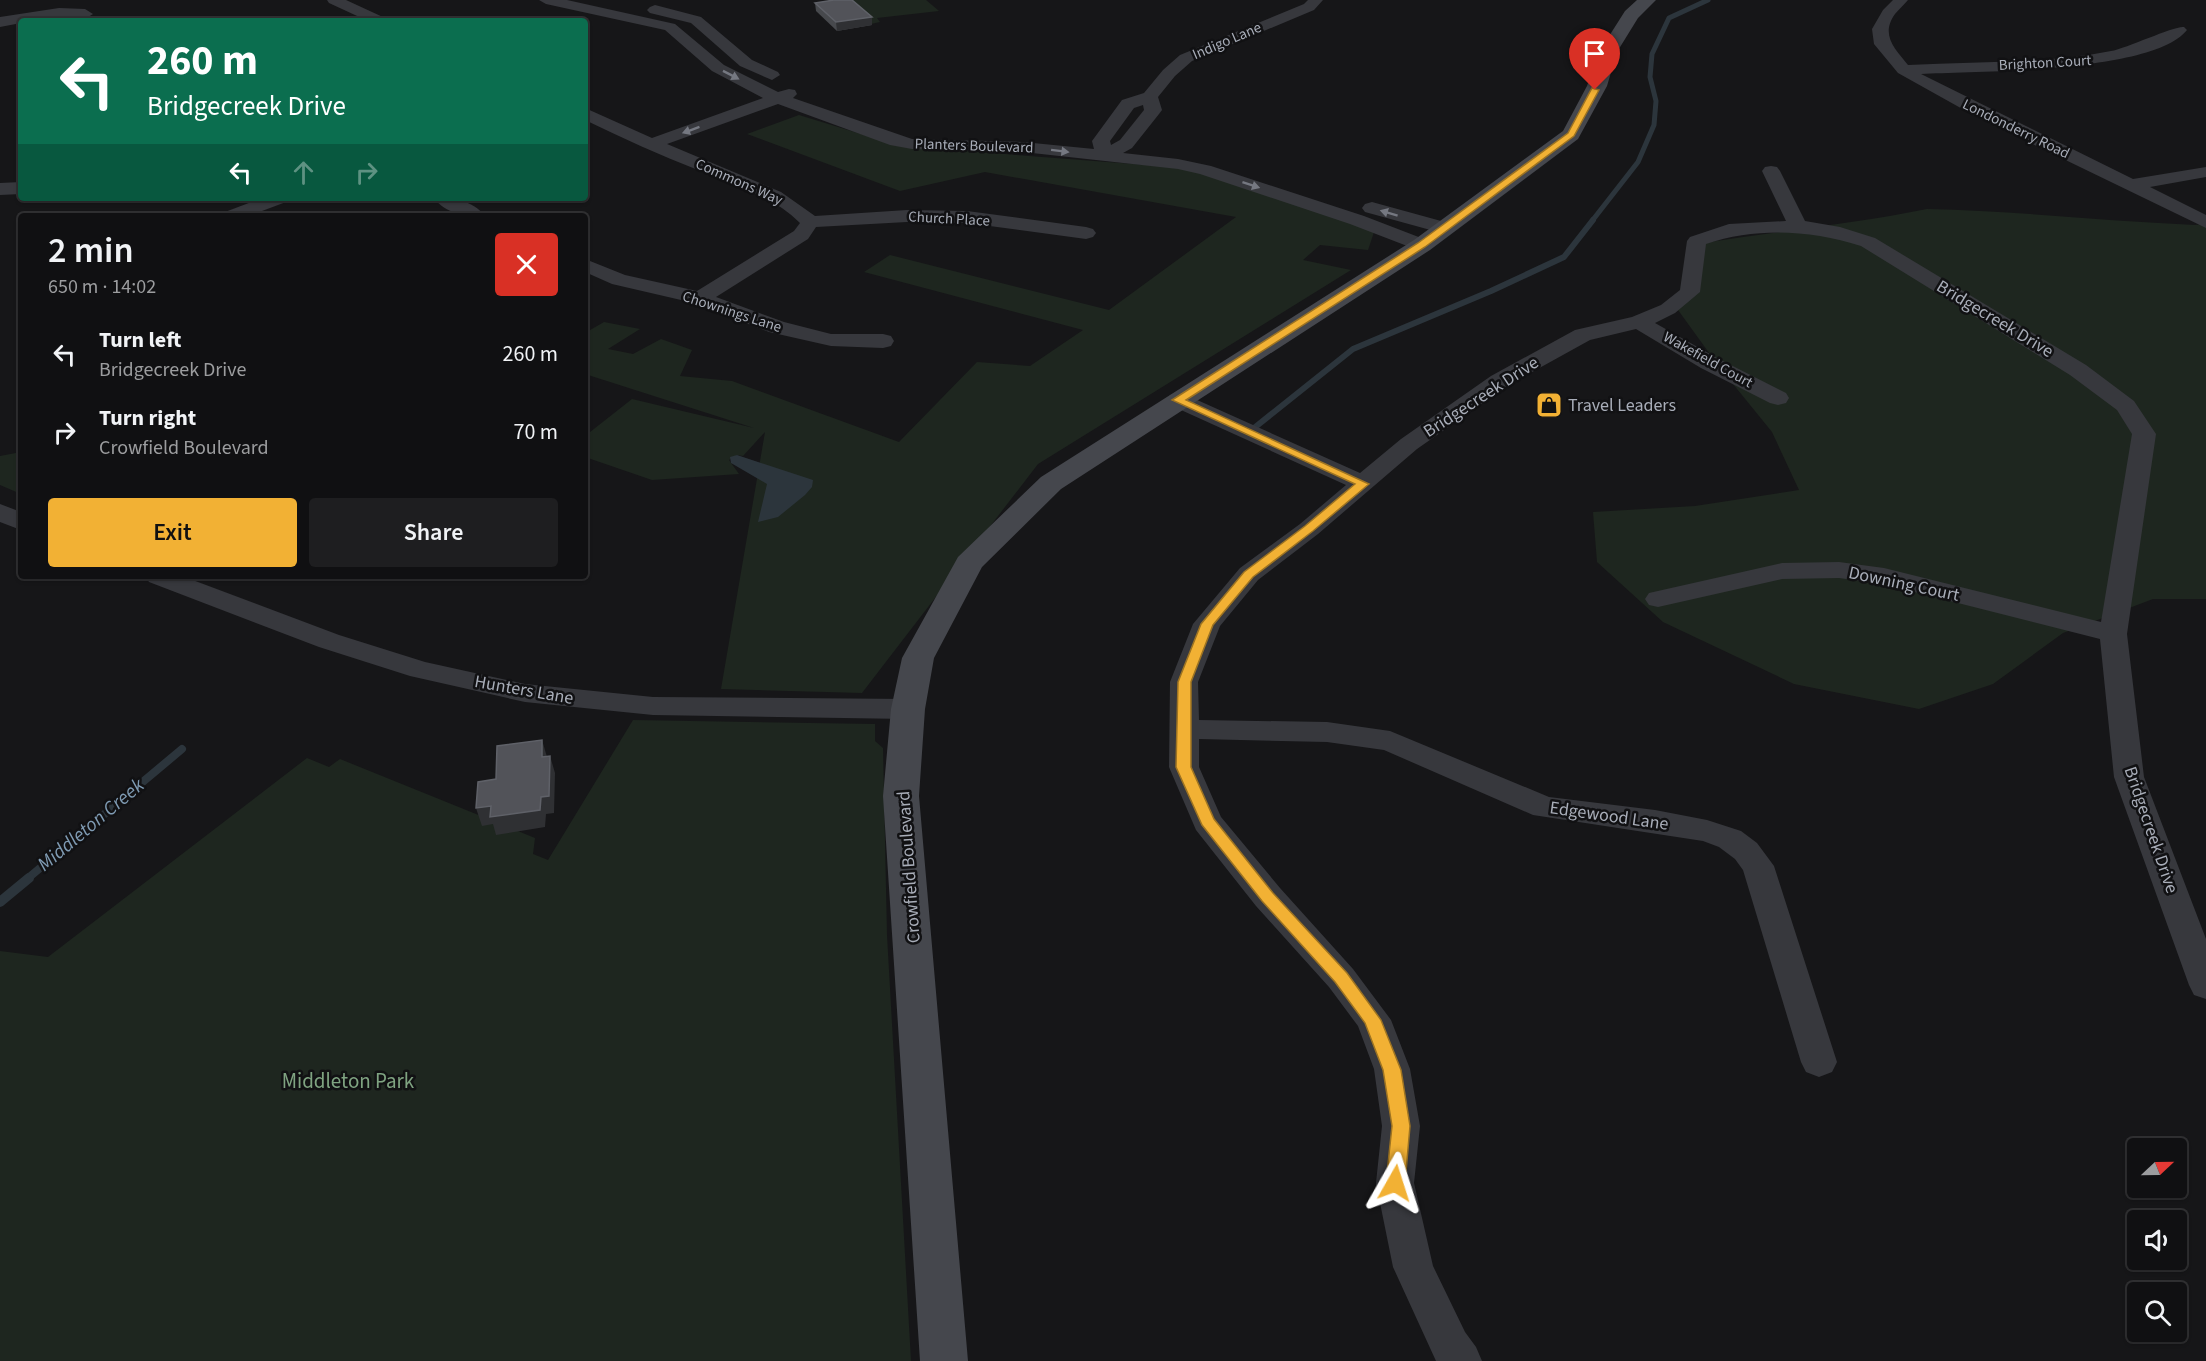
<!DOCTYPE html>
<html lang="en">
<head>
<meta charset="utf-8">
<style>
  :root { --surface:#101012; --page:#1e1e20; --text:#f1f3f6; --muted:#9c9d9f; --line:#303032; --accent:#f2b134 }
  body { margin:0; font-family:"Source Sans 3",sans-serif; background:var(--page); color:var(--text); height:100vh; display:flex; flex-direction:column; font-size:22px; white-space:nowrap }
  * { box-sizing:border-box; margin:0 }
  p { font-size:20px; color:var(--muted) }
  .icon { flex:none; width:33px; height:33px; fill:none; stroke:currentColor; stroke-width:2; stroke-linecap:round; stroke-linejoin:round }
  .map { position:relative; flex:1; overflow:hidden }
  .drawer { position:absolute; left:18px; top:213px; width:570px; height:366px; display:flex; flex-direction:column; background:var(--surface); border-radius:6px; box-shadow:0 2px 4px #0004,0 0 0 2px var(--line) }
  .drawer>* { flex:none }
  .top-card { position:absolute; left:18px; top:18px; width:570px; height:183px; border-radius:6px; box-shadow:0 2px 4px #0004,0 0 0 2px var(--line); background:#0b6e4f; color:#fff; overflow:hidden }
  .needle { width:39px; rotate:68deg }
  .controls { position:absolute; left:2127px; top:1138px; display:grid; gap:12px }
  .controls a { display:grid; place-items:center; width:60px; height:60px; border-radius:6px; background:var(--surface); box-shadow:0 2px 4px #0004,0 0 0 2px var(--line); font-size:30px }
  .pin { position:absolute; display:grid; place-items:center; width:51px; height:51px; color:#fff; margin:-62px -26px; border-radius:50% 50% 50% 0; rotate:-45deg; box-shadow:0 0 6px #0007 }
  .pin .icon { rotate:45deg }
  .me { position:absolute; width:66px; margin:-33px; rotate:6deg; stroke-linejoin:round; filter:drop-shadow(0 0 4px #0008) }
  .turn { display:flex; align-items:center; gap:21px; height:126px; padding:0 30px; font-size:27px }
  .turn .icon { width:78px; height:78px; stroke-width:2.5 }
  .turn b { display:block; font-size:42px; line-height:51px }
  .lanes { display:flex; align-items:center; height:57px; padding:0 30px; background:#0003; justify-content:center; gap:30px; direction:ltr }
  .lanes .off { opacity:.35 }
  .round { display:grid; place-items:center; flex:none; width:63px; height:63px; border-radius:6px; background:var(--page) }
  .head { display:flex; align-items:center; justify-content:space-between; height:102px; padding:0 30px }
  h1 { font-size:36px; font-weight:600; line-height:45px }
  .action { display:flex; gap:12px; margin-top:auto; padding:12px 30px }
  .action a { flex:1; height:69px; border-radius:6px; background:var(--accent); color:#111; font-size:24px; font-weight:600; line-height:69px; text-align:center }
  .action a+a { background:var(--page); color:var(--text) }
  ul { padding:0; list-style:none }
  li { display:flex; align-items:center; gap:18px; height:78px; padding:0 30px }
  li div { flex:1 }
  li b { display:block; font-size:22px }
  li em { font-style:normal }
  .map>svg:first-child { display:block }
  .green { fill:#1e261f }
  .water { fill:#2c353c }
  .lines { fill:none; stroke-linecap:round; stroke-linejoin:round }
  .stream-far3 { stroke:#2c353c; stroke-width:5 }
  .stream-far2 { stroke:#2c353c; stroke-width:6 }
  .stream-far1 { stroke:#2c353c; stroke-width:8 }
  .stream { stroke:#2c353c; stroke-width:10 }
  .street { fill:#37383d; fill-rule:evenodd }
  .secondary { fill:#45474d; fill-rule:evenodd }
  .wall { fill:#47494d }
  .shaded-wall { fill:#2f3033 }
  .building { fill:#525359; stroke:#5f6168; stroke-width:1.5 }
  .oneway { fill:#757881 }
  .route { fill:#f2b134; stroke:#9d7322; stroke-width:1.5 }
  .labels { text-anchor:middle; dominant-baseline:central; stroke-width:5; stroke-linejoin:round; paint-order:stroke }
  .far-street-label { font-size:15px; fill:#a8adb8; stroke:#111113 }
  .street-label { font-size:18px; fill:#a8adb8; stroke:#111113 }
  .poi-label { font-size:18px; fill:#a8adb8; stroke:#111113; text-anchor:start }
  .water-label { font-size:20px; font-style:italic; fill:#7f9bb3; stroke:#111113 }
  .near-park-label { font-size:21px; fill:#7fa381; stroke:#111113 }
</style>
</head>
<body>
<div class="map">
<svg width="2206" height="1361" viewBox="0 0 2206 1361">
  <rect width="100%" height="100%" fill="#161618"/>
  <g class="green">
    <polygon points="852,0 926,0 939,11 877,18 880,22 871,24"/>
    <polygon points="799,115 900,146 1186,168 1375,229 1368,250 1320,245 1303,260 1351,270 1038,464 862,693 721,689 765,432 743,456 737,455 729,460 739,474 652,480 585,457 585,436 632,399 754,428 585,374 585,333 604,322 640,329 608,349 633,354 661,339 692,350 680,376 732,381 899,442 977,362 1030,366 1083,330 864,272 890,255 1109,310 1236,217 985,172 900,191 747,134"/>
    <path d="M1927,209C2016,211 2105,221 2195,225L2206,224V599H2153L2063,633L1993,684L1919,709L1794,684L1663,622L1597,562L1593,512L1695,506L1799,490L1772,432L1720,368L1678,310L1683,272L1703,243C1778,231 1853,224 1927,209Z"/>
    <polygon points="21,452 21,494 0,485 0,456"/>
    <polygon points="633,720 875,724 875,741 883,748 887,935 911,1361 0,1361 0,951 48,957 307,758 329,767 340,759 535,838 533,854 548,860"/>
  </g>
  <polygon class="water" points="737,455 813,480 812,487 805,495 778,517 758,522 767,484 731,463 730,457"/>
  <g class="lines">
    <polyline class="stream-far3" points="1592,221 1638,162 1654,125 1656,101 1650,77 1652,54 1669,18 1708,0"/>
    <polyline class="stream-far2" points="1249,432 1353,349 1491,291 1564,257 1593,220"/>
    <polyline class="stream-far1" points="27,879 182,749"/>
    <polyline class="stream" points="0,902 29,878"/>
    <g class="street">
      <polygon points="327,0 346,0 385,18 388,21 368,21 329,3"/>
      <path d="M539,0H567L675,24L724,65L778,92L789,89L795,90L797,94L793,98L912,139L1023,142L1094,149L1092,141L1122,100L1144,93L1163,70L1180,55L1304,4L1308,0H1323L1314,10L1192,61L1175,76L1158,97L1162,110L1159,114L1132,148L1123,153L1178,159L1211,166L1364,216L1429,241L1432,245L1429,249H1415L1350,224L1200,174L1178,169L1023,152L912,149L890,145L778,104L667,144L781,192L815,216L907,210L967,211L1086,227L1093,229L1096,233L1093,237L1086,239L967,223L907,222L816,227L808,239L716,297L784,322L831,334H883L891,336L894,341L891,346L883,348L831,346L769,332L694,303L612,284L585,272V259L625,275L697,291L794,231L800,223C772,195 733,185 698,170C660,155 622,138 585,120V108L652,138L763,98L712,71L665,30L546,4ZM1143,105L1144,110L1120,140L1111,145L1110,141L1134,108Z"/>
      <path d="M1893,0H1908C1904,5 1899,9 1895,14C1880,35 1895,49 1908,65C1975,61 2045,64 2111,51C2127,48 2176,25 2184,27L2187,30C2153,73 1976,71 1921,74L2133,179L2206,167V177L2150,187L2206,215V228L1975,116L1898,73L1874,44L1872,29L1883,10Z"/>
      <polygon points="655,5 701,17 752,60 778,72 780,75 772,80 740,66 691,23 650,13 647,10 650,7"/>
      <polygon points="59,8 85,9 93,14 85,19 59,18 21,21 21,23 0,27 0,17"/>
      <path d="M1771,166L1777,167L1780,171L1805,221L1840,227L1875,238L2086,365L2134,401L2156,434L2127,634L2144,777L2206,939V999L2194,995L2189,985L2114,777L2100,639L1883,584L1839,578L1782,579L1658,607L1649,605L1645,599L1649,593L1782,563L1839,562L1884,568L2101,622L2132,434L2117,410L2070,375L1861,246C1811,230 1757,227 1706,244L1700,292L1675,313L1655,323L1717,358L1786,393L1789,398L1786,403L1778,405L1770,403L1701,368L1636,329L1590,340L1507,386L1417,449L1318,534L1258,580L1220,626L1198,682L1199,720L1327,722L1390,731L1549,797L1655,810L1707,820L1741,831L1757,843L1774,866L1837,1062L1832,1072L1819,1077L1806,1072L1801,1062L1743,870L1735,859L1719,847L1703,841L1533,815L1384,750L1327,742L1199,739V767L1221,817L1280,888L1353,969L1391,1020L1410,1069L1420,1126L1414,1183L1433,1266L1465,1332L1476,1347L1482,1361H1436L1393,1267L1376,1183L1382,1126L1374,1069L1358,1026L1329,987L1256,906L1196,830L1169,767L1170,682L1193,624L1240,568L1300,524L1346,485L1170,405L1167,400L1170,395L1178,393L1186,395L1360,473L1401,439L1491,376L1575,330L1632,317L1661,305L1680,290L1687,241L1690,237L1729,224L1786,221L1762,171L1765,167Z"/>
      <polygon points="21,182 21,194 0,195 0,183"/>
      <polygon points="262,198 288,198 286,202 249,216 222,216 225,212"/>
      <path d="M434,198C452,198 473,200 485,216C466,216 445,214 434,198Z"/>
      <polygon points="1372,202 1452,224 1455,228 1452,232 1445,234 1365,212 1362,208 1365,204"/>
      <polygon points="0,504 21,512 21,530 0,522"/>
      <polygon points="145,576 182,576 339,635 425,662 525,684 653,697 908,699 918,702 923,709 918,716 908,719 653,715 525,702 410,676 319,647 149,582"/>
    </g>
    <polygon class="secondary" points="1637,0 1656,0 1638,18 1617,52 1607,86 1578,139 1430,250 1061,489 982,567 934,658 925,709 919,796 968,1361 920,1361 883,796 891,709 902,658 958,557 1041,477 1414,240 1563,131 1587,86 1599,52 1625,11"/>
  </g>
  <polygon class="wall" points="815,3 872,17 872,25 837,31 816,11"/>
  <g class="shaded-wall">
    <polygon points="872,17 872,25 837,31 836,22"/>
    <polygon points="542,740 547,757 542,757"/>
    <polygon points="550,756 555,773 554,813 546,814 545,827 496,835 493,824 482,826 476,808 541,797"/>
  </g>
  <g class="building">
    <polygon points="834,0 852,0 872,17 836,22 815,3"/>
    <polygon points="542,740 542,757 550,756 549,796 541,797 540,810 490,817 491,806 476,808 478,782 496,779 497,746"/>
  </g>
  <defs><path id="oneway-solid" d="M-6-.8H1V-3.2L6.5 0L1 3.2V.8H-6Z" transform="scale(1.5)"/></defs>
  <g class="oneway">
    <use href="#oneway-solid" transform="translate(731 75) rotate(27)"/>
    <use href="#oneway-solid" transform="translate(691 130) rotate(160)"/>
    <use href="#oneway-solid" transform="translate(1060 151) rotate(7)"/>
    <use href="#oneway-solid" transform="translate(1251 185) rotate(18)"/>
    <use href="#oneway-solid" transform="translate(1389 213) rotate(-163)"/>
  </g>
  <polygon class="route" points="1592,88 1599,90 1574,136 1425,247 1186,400 1369,484 1313,531 1253,577 1213,625 1191,682 1191,767 1214,819 1273,893 1347,973 1381,1020 1401,1070 1410,1126 1405,1183 1402,1189 1395,1191 1389,1189 1386,1183 1392,1126 1383,1070 1365,1023 1335,982 1262,901 1202,825 1176,767 1178,682 1201,624 1244,572 1305,526 1355,484 1172,400 1418,243 1568,133"/>
  <defs>
    <g id="shop-square" transform="scale(1.35)"><rect x="-9" y="-9" width="18" height="18" rx="4" fill="#f2b134" stroke="#111113"/><path d="M-5-2.5h2.3a2.7 3.5 0 0 1 5.4 0H5L5.5 6h-11ZM-1.5-2.5h3a1.5 2.3 0 0 0-3 0Z" fill="#111"/></g>
  </defs>
  <g fill-rule="evenodd">
    <use href="#shop-square" x="1549" y="405"/>
  </g>
  <g class="labels">
    <g class="far-street-label">
      <text transform="translate(1227 41) rotate(-23)">Indigo Lane</text>
      <text transform="translate(2045 63) rotate(-3)">Brighton Court</text>
      <text transform="translate(2016 129) rotate(26)">Londonderry Road</text>
      <text transform="translate(974 146) rotate(2)">Planters Boulevard</text>
      <text transform="translate(739 182) rotate(24)">Commons Way</text>
      <text transform="translate(949 219) rotate(3)">Church Place</text>
      <text transform="translate(732 312) rotate(18)">Chownings Lane</text>
      <text transform="translate(1708 360) rotate(29)">Wakefield Court</text>
    </g>
    <g class="street-label">
      <text transform="translate(1995 319) rotate(31)">Bridgecreek Drive</text>
      <text transform="translate(1481 397) rotate(-33)">Bridgecreek Drive</text>
      <text transform="translate(1904 584) rotate(12)">Downing Court</text>
      <text transform="translate(524 690) rotate(10)">Hunters Lane</text>
      <text transform="translate(1609 816) rotate(8)">Edgewood Lane</text>
      <text transform="translate(2151 830) rotate(71)">Bridgecreek Drive</text>
      <text transform="translate(909 867) rotate(-94)">Crowfield Boulevard</text>
    </g>
    <g class="poi-label">
      <text x="1568" y="405">Travel Leaders</text>
    </g>
    <g class="water-label">
      <text transform="translate(91 825) rotate(-40)">Middleton Creek</text>
    </g>
    <g class="near-park-label">
      <text x="348" y="1081">Middleton Park</text>
    </g>
  </g>
</svg>
<div class="controls">
<a><svg class="needle" viewBox="-14 -14 28 28"><path d="M0-13l5 13h-10z" fill="#e53935"/><path d="M0 13l5-13h-10z" fill="#9c9d9f"/></svg></a>
<a><svg class="icon" aria-label="sound" viewBox="0 0 24 24"><path d="M4 9h4l5-4v14l-5-4H4zM17 9q2 3 0 6"/></svg></a>
<a><svg class="icon" aria-label="search" viewBox="0 0 24 24"><circle cx="10" cy="10" r="6"/><path d="M15 15l6 6"/></svg></a>
</div>
<div class="pin" style="left:1595px;top:90px;background:#d93025"><svg class="icon" aria-label="arrive" viewBox="0 0 24 24"><path d="M6 21V4h12l-3 4 3 4H6"/></svg></div>
<svg class="me" style="left:1395px;top:1183px" viewBox="-20 -20 40 40"><path d="M0-17L14 15 0 8-14 15z" fill="#f2b134" stroke="#fff" stroke-width="4"/></svg>
<div class="top-card">
<div class="turn"><svg class="icon" aria-label="left" viewBox="0 0 24 24"><path d="M17 20v-9H6M10 6l-5 5 5 5"/></svg><div><b>260 m</b>Bridgecreek Drive</div></div>
<div class="lanes"><svg class="icon" aria-label="left" viewBox="0 0 24 24"><path d="M17 20v-9H6M10 6l-5 5 5 5"/></svg><svg class="icon off" aria-label="ahead" viewBox="0 0 24 24"><path d="M12 20V5M6 11l6-6 6 6"/></svg><svg class="icon off" aria-label="right" viewBox="0 0 24 24"><path d="M7 20v-9h11M14 6l5 5-5 5"/></svg></div>
</div>
<section class="drawer">
<div class="head"><div><h1>2 min</h1><p>650 m · 14:02</p></div><a class="round" style="background:#d93025;color:#fff"><svg class="icon" aria-label="close" viewBox="0 0 24 24"><path d="M6 6l12 12M18 6L6 18"/></svg></a></div>
<ul>
<li><svg class="icon" aria-label="left" viewBox="0 0 24 24"><path d="M17 20v-9H6M10 6l-5 5 5 5"/></svg><div><b>Turn left</b><p>Bridgecreek Drive</p></div><em>260 m</em></li>
<li><svg class="icon" aria-label="right" viewBox="0 0 24 24"><path d="M7 20v-9h11M14 6l5 5-5 5"/></svg><div><b>Turn right</b><p>Crowfield Boulevard</p></div><em>70 m</em></li>
</ul>
<div class="action"><a>Exit</a><a>Share</a></div>
</section>
</div>
</body>
</html>
